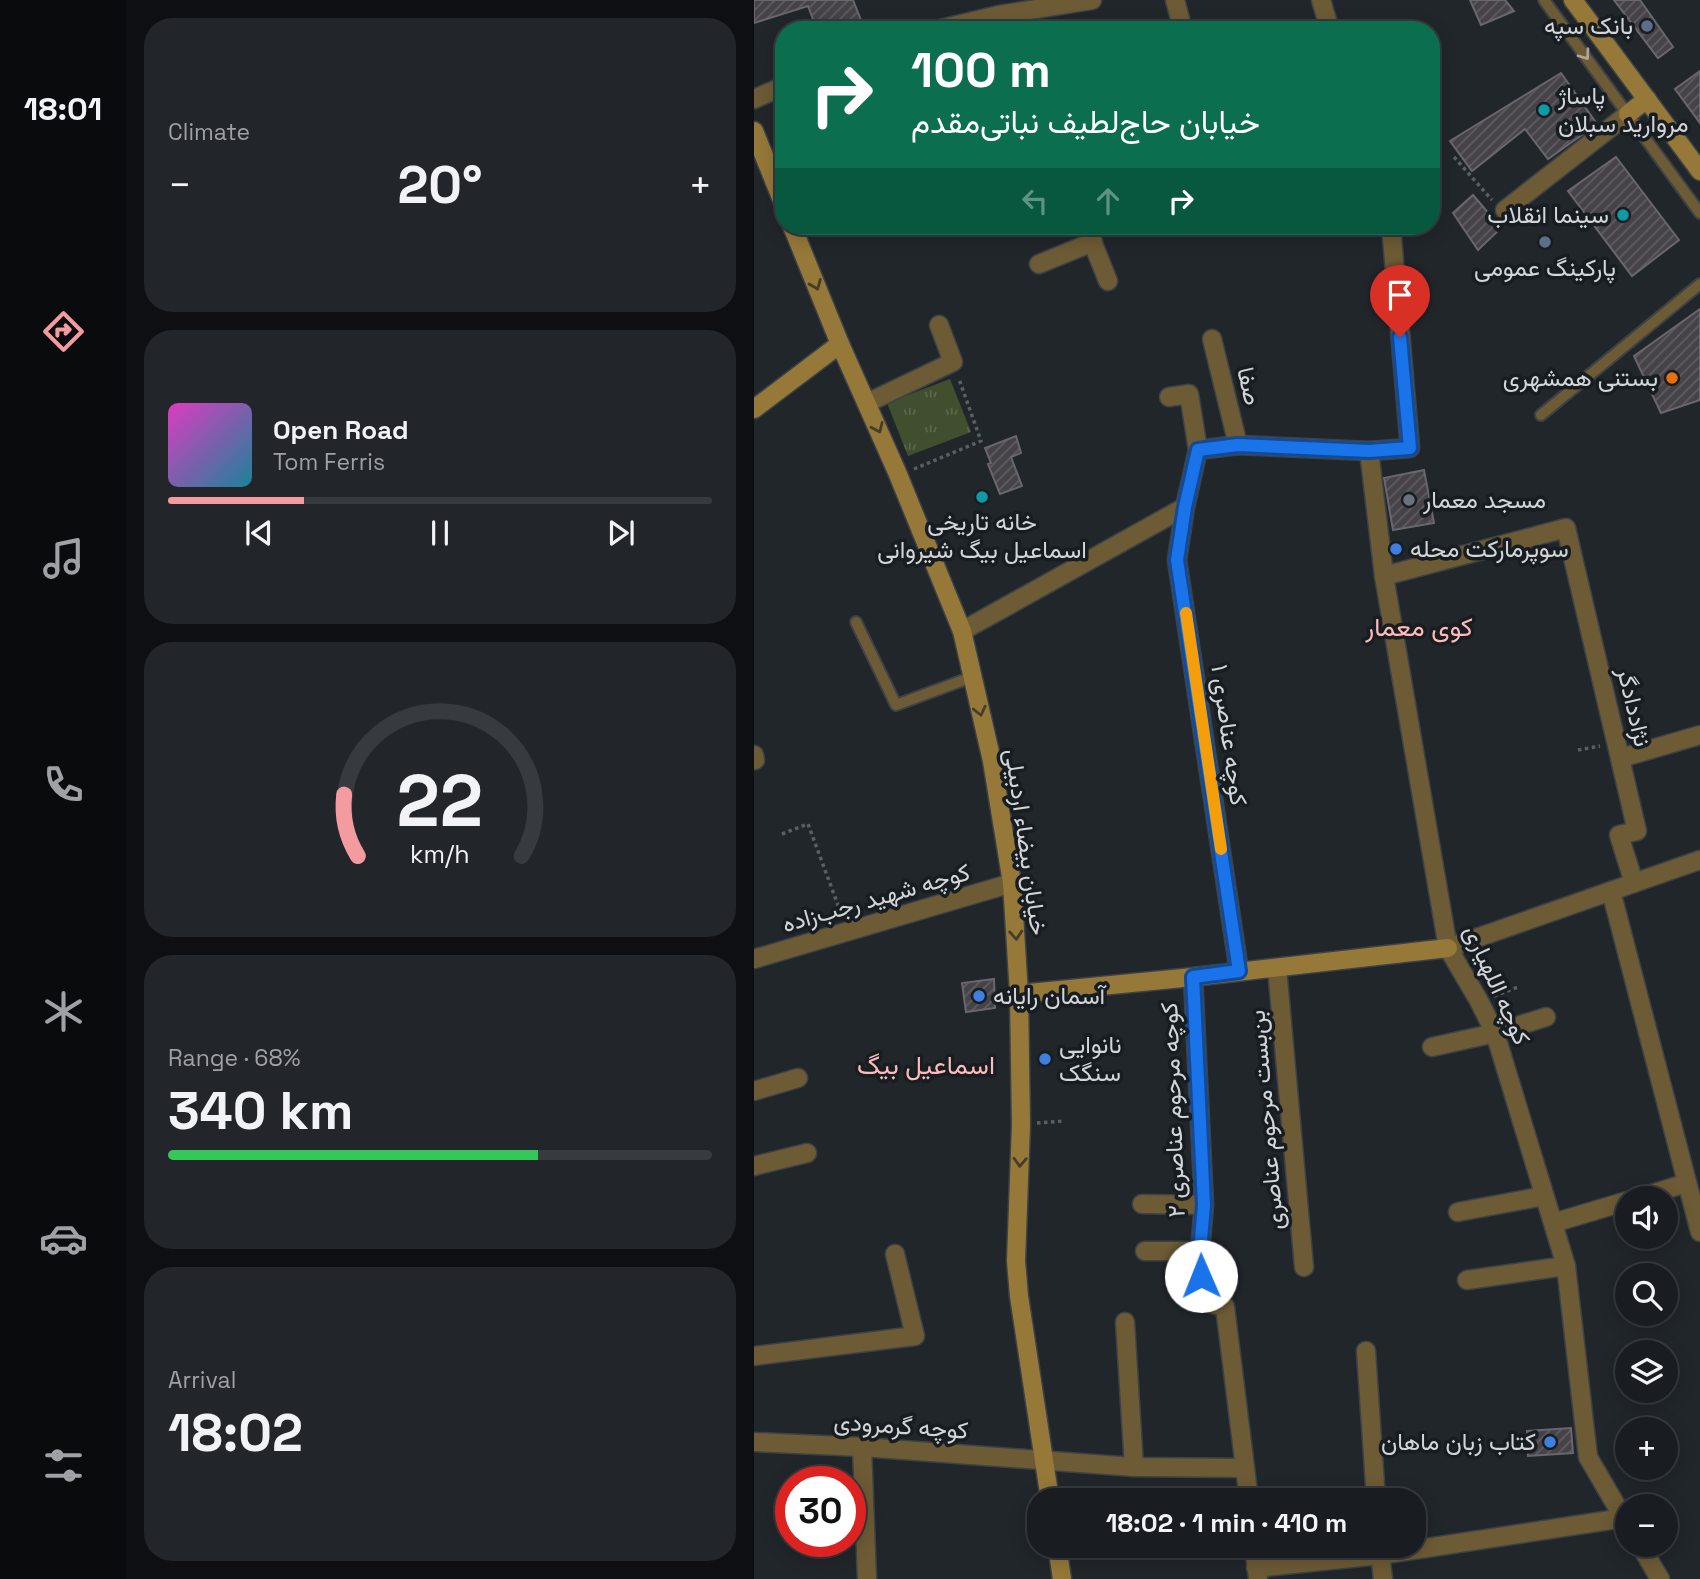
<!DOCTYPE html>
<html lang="en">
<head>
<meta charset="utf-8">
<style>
	body { margin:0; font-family:"Space Grotesk",Vazirmatn,sans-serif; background:#222529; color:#f1f3f6; height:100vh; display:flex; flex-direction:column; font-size:26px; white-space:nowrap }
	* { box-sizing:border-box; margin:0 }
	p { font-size:23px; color:#9fa1a5 }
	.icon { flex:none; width:38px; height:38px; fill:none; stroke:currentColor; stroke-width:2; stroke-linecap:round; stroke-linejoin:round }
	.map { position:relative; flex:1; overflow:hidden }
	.sheet { display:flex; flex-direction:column; gap:18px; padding:18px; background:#0e0f12; width:628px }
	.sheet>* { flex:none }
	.guide { position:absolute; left:21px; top:21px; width:665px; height:214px; border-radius:28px; box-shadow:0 4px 18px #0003,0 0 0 2px #373a3e; background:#0b6e4f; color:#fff; overflow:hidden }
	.tools { position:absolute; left:861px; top:1186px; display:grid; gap:14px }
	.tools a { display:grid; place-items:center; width:63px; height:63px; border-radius:50%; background:#191c20; box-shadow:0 4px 18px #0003,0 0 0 2px #373a3e; font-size:35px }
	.speed { position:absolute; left:21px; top:1466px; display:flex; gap:14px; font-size:35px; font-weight:700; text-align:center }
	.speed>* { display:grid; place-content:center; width:91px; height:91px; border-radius:50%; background:#191c20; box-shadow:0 4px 18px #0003,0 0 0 2px #373a3e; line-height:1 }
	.speed .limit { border:10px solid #d22; background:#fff; color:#111 }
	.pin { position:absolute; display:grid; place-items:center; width:60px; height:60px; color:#fff; margin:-72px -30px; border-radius:50% 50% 50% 0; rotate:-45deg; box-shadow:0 0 7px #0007 }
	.pin .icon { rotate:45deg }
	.me { position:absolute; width:77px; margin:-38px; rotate:359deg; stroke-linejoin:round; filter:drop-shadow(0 0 5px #0008) }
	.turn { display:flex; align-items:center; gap:24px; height:147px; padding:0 21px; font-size:32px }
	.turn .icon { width:91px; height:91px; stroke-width:2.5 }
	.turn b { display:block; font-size:49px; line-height:60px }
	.lanes { display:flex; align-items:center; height:66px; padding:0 21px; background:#0003; justify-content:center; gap:35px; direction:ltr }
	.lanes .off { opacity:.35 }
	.big { font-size:52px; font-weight:800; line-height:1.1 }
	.sheet .tile { flex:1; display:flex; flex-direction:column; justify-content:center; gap:10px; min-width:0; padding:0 24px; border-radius:28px; background:#222529 }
	.sheet .dial { align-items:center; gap:0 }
	.dial svg { height:182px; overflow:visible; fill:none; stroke:#373a3e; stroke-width:7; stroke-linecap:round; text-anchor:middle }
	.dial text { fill:#f1f3f6; stroke:none }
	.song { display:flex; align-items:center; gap:21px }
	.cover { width:84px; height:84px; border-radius:10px; background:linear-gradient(135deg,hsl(310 70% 55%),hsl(190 70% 35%)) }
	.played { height:7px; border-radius:4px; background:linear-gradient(90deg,#f49b9f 25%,#373a3e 25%) }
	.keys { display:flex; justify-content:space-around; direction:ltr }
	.heat { display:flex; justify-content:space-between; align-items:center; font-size:38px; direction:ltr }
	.charge { height:10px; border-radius:5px; background:linear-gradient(90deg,#34c759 68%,#373a3e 0) }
	.trip { position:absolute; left:273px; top:1488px; width:399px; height:70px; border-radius:28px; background:#191c20; box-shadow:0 4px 18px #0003,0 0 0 2px #373a3e; font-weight:800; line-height:70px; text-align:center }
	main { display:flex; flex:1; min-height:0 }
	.tabs { display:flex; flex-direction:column; width:126px; justify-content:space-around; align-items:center; background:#0a0b0d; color:#9fa1a5 }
	.tabs .icon { width:49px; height:49px }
	.tabs .current { color:#f49b9f }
	.tabs b { font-size:32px; color:#f1f3f6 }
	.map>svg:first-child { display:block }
	.park { fill:url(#park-tufts) }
	.building { fill:url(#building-hatch); stroke:#69666d; stroke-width:2 }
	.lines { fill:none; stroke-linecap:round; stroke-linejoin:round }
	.lane-casing { stroke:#3d4247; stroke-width:14 }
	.street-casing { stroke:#3d4247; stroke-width:21 }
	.secondary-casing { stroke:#3d4247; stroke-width:21 }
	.path { stroke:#5a5f63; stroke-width:3.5; stroke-dasharray:3.5 3.5; stroke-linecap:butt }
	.lane { stroke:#6d5b35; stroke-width:10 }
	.street { stroke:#6d5b35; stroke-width:18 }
	.secondary { stroke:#967939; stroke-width:18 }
	.oneway { stroke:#aaa597 }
	.oneway2 { stroke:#443d2a }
	.route-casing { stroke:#114b97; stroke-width:18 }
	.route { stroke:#1a73e8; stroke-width:12 }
	.slow { stroke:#f59e0b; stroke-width:12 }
	.service-dot { fill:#5c6f8a; stroke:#181d22; stroke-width:2.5 }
	.culture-dot { fill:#0f9aa8; stroke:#181d22; stroke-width:2.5 }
	.food-dot { fill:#e8710a; stroke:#181d22; stroke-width:2.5 }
	.worship-dot { fill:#6b7280; stroke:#181d22; stroke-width:2.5 }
	.shop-dot { fill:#3f7fe0; stroke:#181d22; stroke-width:2.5 }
	.labels { text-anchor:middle; stroke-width:7; stroke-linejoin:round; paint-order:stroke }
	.poi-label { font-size:24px; fill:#d3d6d9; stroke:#181d22; text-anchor:start }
	.street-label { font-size:24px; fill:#d3d6d9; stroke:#181d22 }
	.neighbourhood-label { font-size:26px; fill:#ffbabc; stroke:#181d22 }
</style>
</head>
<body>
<main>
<nav class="tabs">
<b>18:01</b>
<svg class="icon current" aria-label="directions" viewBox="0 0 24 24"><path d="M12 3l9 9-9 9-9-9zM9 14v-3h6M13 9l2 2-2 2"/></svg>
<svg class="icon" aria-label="music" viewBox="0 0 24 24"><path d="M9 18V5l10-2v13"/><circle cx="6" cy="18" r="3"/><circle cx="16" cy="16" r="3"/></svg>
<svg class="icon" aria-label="phone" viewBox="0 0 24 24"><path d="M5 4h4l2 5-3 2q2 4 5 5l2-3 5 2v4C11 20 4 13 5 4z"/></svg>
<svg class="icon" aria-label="climate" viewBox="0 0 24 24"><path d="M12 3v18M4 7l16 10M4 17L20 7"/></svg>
<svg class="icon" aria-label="car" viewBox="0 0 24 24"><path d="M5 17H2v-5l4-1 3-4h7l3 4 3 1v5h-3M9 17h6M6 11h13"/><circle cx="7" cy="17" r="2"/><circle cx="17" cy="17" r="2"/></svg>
<svg class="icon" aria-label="filters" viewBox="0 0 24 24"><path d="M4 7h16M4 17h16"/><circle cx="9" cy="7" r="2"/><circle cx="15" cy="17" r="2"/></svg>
</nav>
<section class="sheet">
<div class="tile"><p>Climate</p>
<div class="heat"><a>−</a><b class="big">20°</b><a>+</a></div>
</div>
<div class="tile">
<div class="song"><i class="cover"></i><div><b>Open Road</b><p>Tom Ferris</p></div></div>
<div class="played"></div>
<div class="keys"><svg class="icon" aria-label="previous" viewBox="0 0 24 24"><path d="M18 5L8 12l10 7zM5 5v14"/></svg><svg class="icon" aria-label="pause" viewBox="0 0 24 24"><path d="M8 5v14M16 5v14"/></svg><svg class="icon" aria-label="next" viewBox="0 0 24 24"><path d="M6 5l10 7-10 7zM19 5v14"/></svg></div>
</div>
<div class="tile dial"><svg viewBox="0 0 100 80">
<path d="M14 69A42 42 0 1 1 86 69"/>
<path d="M14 69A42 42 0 0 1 8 42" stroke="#f49b9f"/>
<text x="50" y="56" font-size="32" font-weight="700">22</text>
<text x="50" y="72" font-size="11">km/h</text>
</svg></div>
<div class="tile"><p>Range · 68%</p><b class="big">340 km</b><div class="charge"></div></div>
<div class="tile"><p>Arrival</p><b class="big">18:02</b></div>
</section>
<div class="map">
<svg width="946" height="1579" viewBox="0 0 946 1579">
	<defs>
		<pattern id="park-tufts" width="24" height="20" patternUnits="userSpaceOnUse" patternTransform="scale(1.75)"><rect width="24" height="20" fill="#404f2d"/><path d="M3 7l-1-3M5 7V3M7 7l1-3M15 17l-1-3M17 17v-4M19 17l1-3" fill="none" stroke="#5b684b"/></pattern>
		<pattern id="building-hatch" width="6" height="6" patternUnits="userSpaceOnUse" patternTransform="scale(1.75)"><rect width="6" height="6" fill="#454248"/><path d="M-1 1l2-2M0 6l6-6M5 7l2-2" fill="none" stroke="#5f5d62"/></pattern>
	</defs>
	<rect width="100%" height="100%" fill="#21262b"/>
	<path class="park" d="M196 379 217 432 154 456 133 403Z"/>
	<g class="building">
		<path d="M0 0H99L111 30H63L54 6 0 23Z"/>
		<path d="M716 0H751L760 11 727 25Z"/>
		<path d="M860 0H886L919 47 904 58Z"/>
		<path d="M946 71V123L921 89Z"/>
		<path d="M807 73 843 124 794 159 771 129 718 171 696 141Z"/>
		<path d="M862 157 925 240 878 276 814 191Z"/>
		<path d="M719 195 747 228 724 250 699 213Z"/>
		<path d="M946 309V400L907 413 880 356Z"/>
		<path d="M262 436 267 453 257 457 268 486 246 494 234 464 237 463 231 448Z"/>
		<path d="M670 470 680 523 639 530 630 478Z"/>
		<path d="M240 979 241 1008 212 1012 208 983Z"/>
		<path d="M817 1428 819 1453 774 1456 773 1431Z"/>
	</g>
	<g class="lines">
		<g class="lane-casing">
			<g id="lane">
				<path d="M790 0 946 213"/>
				<path d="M787 415 946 284"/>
				<path d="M102 622 142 705 218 677"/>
			</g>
		</g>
		<g class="street-casing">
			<g id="street">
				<path d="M421 0 429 30"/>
				<path d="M567 0 576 30"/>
				<path d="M182 30 245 15 338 0"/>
				<path d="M0 99 30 86"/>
				<path d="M751 210 874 114"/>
				<path d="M332 226 354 281"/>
				<path d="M285 264 339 242"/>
				<path d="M458 339 484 445"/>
				<path d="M415 397 435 394 444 450"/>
				<path d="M113 403 199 362 185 325"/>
				<path d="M615 451 630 576 694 948 725 1001 741 1033 812 1266 834 1457 873 1524"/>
				<path d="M431 507 423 560 485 971"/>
				<path d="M630 576 812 528 883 831 865 835 880 883"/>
				<path d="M208 631 431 507 444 450 484 445 615 451 656 448 637 226"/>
				<path d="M0 755 1 760"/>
				<path d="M867 758 946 735"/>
				<path d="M857 891 946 1232"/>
				<path d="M694 948 946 860"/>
				<path d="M0 959 258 883"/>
				<path d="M523 968 550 1267"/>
				<path d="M439 977 450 1205 446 1251 448 1301 471 1307 495 1500"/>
				<path d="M678 1047 741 1033 792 1017"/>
				<path d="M0 1091 44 1078"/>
				<path d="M0 1166 53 1153"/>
				<path d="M881 1199 933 1183"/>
				<path d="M388 1204 450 1205"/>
				<path d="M704 1212 790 1196"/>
				<path d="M799 1223 873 1201"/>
				<path d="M391 1251H446"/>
				<path d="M713 1280 812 1266"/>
				<path d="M371 1322 380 1467"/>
				<path d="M612 1351 622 1500"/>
				<path d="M0 1356 161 1336 141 1254"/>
				<path d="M0 1442 108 1447 380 1467 491 1468"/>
				<path d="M108 1447 113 1579"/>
				<path d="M500 1545 504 1579"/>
				<path d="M625 1545 629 1579"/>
				<path d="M886 1545 906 1579"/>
				<path d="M502 1568 626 1555 870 1518"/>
			</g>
		</g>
		<g class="secondary-casing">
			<g id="secondary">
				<path d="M819 0 946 171"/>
				<path d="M874 114 893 99"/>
				<path d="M0 131 30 205"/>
				<path d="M38 226 86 344 143 472 208 631 238 761 258 883 265 994 267 1125 262 1261 265 1296 296 1500"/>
				<path d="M0 409 86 344"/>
				<path d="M265 994 439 977 694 948"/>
				<path d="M303 1545 308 1579"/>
			</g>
		</g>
		<g class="path">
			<path d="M700 157 738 200"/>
			<path d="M160 469 227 441 205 379"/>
			<path d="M824 750 846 746"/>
			<path d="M28 834 54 824 88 916"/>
			<path d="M740 996 764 987"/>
			<path d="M283 1123 309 1121"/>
		</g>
		<use href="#lane" class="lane"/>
		<use href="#street" class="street"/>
		<use href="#secondary" class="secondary"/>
	</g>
	<defs><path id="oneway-chevron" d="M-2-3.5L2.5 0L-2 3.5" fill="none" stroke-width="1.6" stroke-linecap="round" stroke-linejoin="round" transform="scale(1.75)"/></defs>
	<use class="oneway" href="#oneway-chevron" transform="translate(831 55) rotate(54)"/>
	<g class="oneway2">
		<use href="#oneway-chevron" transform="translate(62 285) rotate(68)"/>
		<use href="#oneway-chevron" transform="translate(124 428) rotate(66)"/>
		<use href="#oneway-chevron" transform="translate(226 711) rotate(77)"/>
		<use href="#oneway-chevron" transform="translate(262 935) rotate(86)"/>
		<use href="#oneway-chevron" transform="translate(266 1162) rotate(92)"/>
	</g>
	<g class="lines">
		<g class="route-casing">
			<path id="route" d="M447 1276 446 1251 450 1205 439 977 485 971 423 560 431 507 444 450 484 445 615 451 656 448 646 337"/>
		</g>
		<use href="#route" class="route"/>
		<path class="slow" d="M432 613 467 849"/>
	</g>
	<g class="service-dot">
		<circle cx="893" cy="26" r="7"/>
		<circle cx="791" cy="242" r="7"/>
	</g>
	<g class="culture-dot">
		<circle cx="790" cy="110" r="7"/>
		<circle cx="869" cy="215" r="7"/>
		<circle cx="228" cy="497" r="7"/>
	</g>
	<circle class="food-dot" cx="918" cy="378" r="7"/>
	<circle class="worship-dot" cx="655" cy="500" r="7"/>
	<g class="shop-dot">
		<circle cx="642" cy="549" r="7"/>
		<circle cx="225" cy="996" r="7"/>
		<circle cx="291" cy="1059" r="7"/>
		<circle cx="796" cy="1442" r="7"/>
	</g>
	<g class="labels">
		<g class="poi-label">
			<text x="879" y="34" text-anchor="end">بانک سپه</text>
			<text x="804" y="104">پاساژ<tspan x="804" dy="28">مروارید سبلان</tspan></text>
			<text x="855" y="223" text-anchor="end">سینما انقلاب</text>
			<text x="791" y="276" text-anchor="middle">پارکینگ عمومی</text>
			<text x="904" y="386" text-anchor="end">بستنی همشهری</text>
			<text x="669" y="508">مسجد معمار</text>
			<text x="228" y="530" text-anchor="middle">خانه تاریخی<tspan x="228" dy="28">اسماعیل بیگ شیروانی</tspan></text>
			<text x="656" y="557">سوپرمارکت محله</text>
			<text x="239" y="1004">آسمان رایانه</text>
			<text x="305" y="1053">نانوایی<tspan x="305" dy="28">سنگک</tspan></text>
			<text x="782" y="1450" text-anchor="end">کتاب زبان ماهان</text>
		</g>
		<g class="street-label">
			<text transform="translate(495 386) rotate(77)" y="8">صفا</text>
			<text transform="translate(880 707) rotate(77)" y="8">نژاددادگر</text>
			<text transform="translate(475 735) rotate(82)" y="8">کوچه عناصری ۱</text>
			<text transform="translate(272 842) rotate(82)" y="8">خیابان بیضاء اردبیلی</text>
			<text transform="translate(122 898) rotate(-16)" y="8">کوچه شهید رجب‌زاده</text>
			<text transform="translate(743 985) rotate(66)" y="8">کوچه اللهیاری</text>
			<text transform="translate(419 1110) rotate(-92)" y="8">کوچه مرحوم عناصری ۲</text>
			<text transform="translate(512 1120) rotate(-95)" y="8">بن‌بست مرحوم عناصری</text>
			<text transform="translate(147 1426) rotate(4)" y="8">کوچه گرمرودی</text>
		</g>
		<g class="neighbourhood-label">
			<text x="665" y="636">کوی معمار</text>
			<text x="172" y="1074">اسماعیل بیگ</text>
		</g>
	</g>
</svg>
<div class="tools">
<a><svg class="icon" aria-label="sound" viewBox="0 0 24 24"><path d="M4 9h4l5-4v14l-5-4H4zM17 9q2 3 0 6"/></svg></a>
<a><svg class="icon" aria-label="search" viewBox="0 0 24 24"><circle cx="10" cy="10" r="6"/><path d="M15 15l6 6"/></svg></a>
<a><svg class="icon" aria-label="layers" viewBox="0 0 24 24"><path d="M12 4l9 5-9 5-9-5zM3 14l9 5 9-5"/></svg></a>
<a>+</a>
<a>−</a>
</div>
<div class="speed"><div class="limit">30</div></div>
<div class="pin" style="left:646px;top:337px;background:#d93025"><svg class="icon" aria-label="arrive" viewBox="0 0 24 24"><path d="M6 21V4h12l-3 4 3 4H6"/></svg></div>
<svg class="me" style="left:447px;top:1276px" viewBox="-20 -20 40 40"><circle r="19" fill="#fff"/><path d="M0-13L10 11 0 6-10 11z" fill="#1a73e8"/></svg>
<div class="trip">18:02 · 1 min · 410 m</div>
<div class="guide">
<div class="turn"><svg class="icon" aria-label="right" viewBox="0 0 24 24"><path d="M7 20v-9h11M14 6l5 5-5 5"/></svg><div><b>100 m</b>خیابان حاج‌لطیف نباتی‌مقدم</div></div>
<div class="lanes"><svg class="icon off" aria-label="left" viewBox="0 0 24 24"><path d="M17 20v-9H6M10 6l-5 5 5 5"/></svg><svg class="icon off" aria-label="ahead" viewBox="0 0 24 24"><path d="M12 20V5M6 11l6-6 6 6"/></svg><svg class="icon" aria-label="right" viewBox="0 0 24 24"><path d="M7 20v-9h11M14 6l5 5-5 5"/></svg></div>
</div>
</div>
</main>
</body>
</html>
